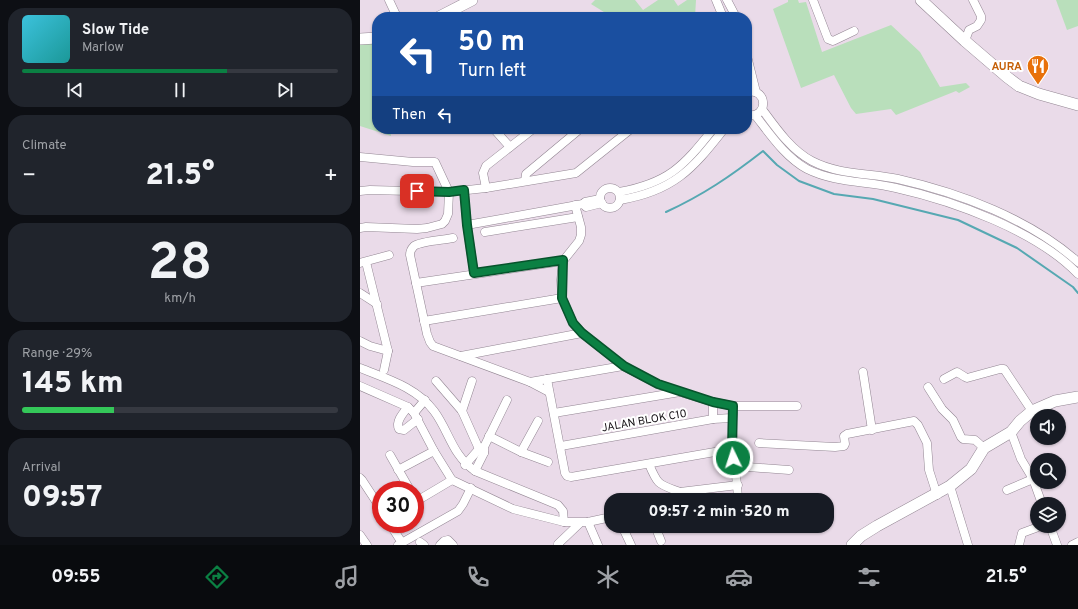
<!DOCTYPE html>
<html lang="en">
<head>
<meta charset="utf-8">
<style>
	body { margin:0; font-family:Overpass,sans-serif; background:#20242c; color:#f1f3f6; height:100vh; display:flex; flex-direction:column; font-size:15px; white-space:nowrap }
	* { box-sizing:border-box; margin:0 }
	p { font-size:13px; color:#9ea1a6 }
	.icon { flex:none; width:22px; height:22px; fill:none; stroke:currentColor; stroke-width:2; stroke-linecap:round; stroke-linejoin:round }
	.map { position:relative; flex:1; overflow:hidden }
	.side { display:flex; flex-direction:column; gap:8px; padding:8px; background:#0d0f14; width:360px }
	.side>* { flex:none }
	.top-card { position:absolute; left:12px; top:12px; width:380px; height:122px; border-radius:16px; box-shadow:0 1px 3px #0004; background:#1a4fa0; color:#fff; overflow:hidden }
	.fabs { position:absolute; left:670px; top:409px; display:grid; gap:8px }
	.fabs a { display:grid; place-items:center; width:36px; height:36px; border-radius:50%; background:#171b24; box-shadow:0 1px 3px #0004; font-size:20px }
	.speed { position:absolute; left:12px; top:481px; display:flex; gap:8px; font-size:20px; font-weight:700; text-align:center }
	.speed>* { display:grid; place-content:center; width:52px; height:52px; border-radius:50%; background:#171b24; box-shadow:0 1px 3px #0004; line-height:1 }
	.speed .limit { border:6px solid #d22; background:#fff; color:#111 }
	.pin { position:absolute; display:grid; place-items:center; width:34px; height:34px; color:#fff; margin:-17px; border-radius:8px; box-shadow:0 2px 6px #0006 }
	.me { position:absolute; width:44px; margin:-22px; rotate:356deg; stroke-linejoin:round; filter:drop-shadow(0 0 3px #0008) }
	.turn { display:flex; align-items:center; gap:14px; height:84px; padding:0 20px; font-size:18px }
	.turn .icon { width:52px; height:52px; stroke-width:2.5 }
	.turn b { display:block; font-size:28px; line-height:34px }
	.then { display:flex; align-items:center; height:38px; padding:0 20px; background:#0003; gap:8px; font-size:15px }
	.big { font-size:30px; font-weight:800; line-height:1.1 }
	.side .widget { flex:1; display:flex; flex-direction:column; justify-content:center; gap:6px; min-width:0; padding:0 14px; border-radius:16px; background:#20242c }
	.side .dial { align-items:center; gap:0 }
	.dial b { font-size:52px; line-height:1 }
	.song { display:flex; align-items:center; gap:12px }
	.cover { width:48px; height:48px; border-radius:6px; background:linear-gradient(135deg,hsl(190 70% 55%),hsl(180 70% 35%)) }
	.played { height:4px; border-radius:2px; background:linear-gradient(90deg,#0b8043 65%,#363941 65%) }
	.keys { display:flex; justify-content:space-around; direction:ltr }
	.heat { display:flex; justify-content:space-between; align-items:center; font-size:22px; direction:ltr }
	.charge { height:6px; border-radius:3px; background:linear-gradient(90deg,#34c759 29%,#363941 0) }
	.trip { position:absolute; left:244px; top:493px; width:230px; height:40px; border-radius:16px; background:#171b24; box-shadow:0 1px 3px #0004; font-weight:800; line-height:40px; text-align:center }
	.tabs { display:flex; height:64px; justify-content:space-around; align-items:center; background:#090b0e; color:#9ea1a6 }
	.tabs .icon { width:28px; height:28px }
	.tabs .selected { color:#0b8043 }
	.tabs b { font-size:18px; color:#f1f3f6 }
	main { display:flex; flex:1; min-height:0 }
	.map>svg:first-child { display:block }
	.green { fill:#b9dfbb }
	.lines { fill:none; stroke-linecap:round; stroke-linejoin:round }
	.stream { stroke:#56a8b2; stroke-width:2 }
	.street-casing { stroke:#938693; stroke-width:9 }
	.secondary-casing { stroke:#938693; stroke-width:12 }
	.street { stroke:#fff; stroke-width:8 }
	.secondary { stroke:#fff; stroke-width:11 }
	.route-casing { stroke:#07532c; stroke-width:10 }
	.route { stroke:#0b8043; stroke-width:7 }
	.labels { text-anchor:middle; stroke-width:4; stroke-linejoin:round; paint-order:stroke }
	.food-label { font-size:11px; font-weight:bold; fill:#c56008; stroke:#fff; text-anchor:end }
	.street-label { font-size:11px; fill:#130e13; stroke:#fff }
</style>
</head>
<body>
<main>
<section class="side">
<div class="widget">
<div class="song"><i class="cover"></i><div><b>Slow Tide</b><p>Marlow</p></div></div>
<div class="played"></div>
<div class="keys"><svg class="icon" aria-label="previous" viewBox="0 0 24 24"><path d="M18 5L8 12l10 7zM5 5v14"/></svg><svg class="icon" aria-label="pause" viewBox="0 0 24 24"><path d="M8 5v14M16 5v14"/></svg><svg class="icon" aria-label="next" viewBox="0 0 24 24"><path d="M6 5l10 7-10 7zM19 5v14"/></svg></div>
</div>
<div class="widget"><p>Climate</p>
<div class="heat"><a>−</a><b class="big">21.5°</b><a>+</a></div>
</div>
<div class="widget dial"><b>28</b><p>km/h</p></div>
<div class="widget"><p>Range · 29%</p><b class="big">145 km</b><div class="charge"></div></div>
<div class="widget"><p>Arrival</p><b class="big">09:57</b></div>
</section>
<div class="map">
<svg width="718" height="545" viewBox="0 0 718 545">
	<rect width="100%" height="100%" fill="#eadbe9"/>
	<g class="green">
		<path d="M235 0H275L283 10 298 0H314L318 6 327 0H336L335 17H252L231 4Z"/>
		<path d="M428 0H438L439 3 446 2 462 52 531 25 560 52 580 87 606 83 610 87 599 93 596 91 536 115 531 109 496 114 491 108 474 75 441 88 413 9 428 2Z"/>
		<path d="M696 0H718V26L707 30Z"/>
		<path d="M0 40H17V129H30L31 136 0 126Z"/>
	</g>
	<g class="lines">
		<path class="stream" d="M306 212C343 195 371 176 403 151L417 165 439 181 474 194 513 199 598 220 657 248 713 287 718 293"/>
		<g class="street-casing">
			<g id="street">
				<path d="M29 0 37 17"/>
				<path d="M356 0 363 17"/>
				<path d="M367 0 376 17"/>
				<path d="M453 0 468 39 473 41 494 31"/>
				<path d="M605 41 609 30 617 26 621 20V16L613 0"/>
				<path d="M387 56 396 92"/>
				<path d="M387 92C408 87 409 119 387 115"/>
				<path d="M402 109C416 128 431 150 452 161 479 175 509 173 538 179 600 193 670 219 718 262"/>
				<path d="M395 115C410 134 425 157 447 169 475 183 506 181 536 188 594 201 677 231 718 274"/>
				<path d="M134 129 150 147"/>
				<path d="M0 157 53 162H75L89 192 88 214 85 221 82 224 67 228 57 229 6 227 0 228"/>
				<path d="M165 181 166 174 220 129"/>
				<circle cx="250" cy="198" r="10"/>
				<path d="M126 188 123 173 126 166 173 129"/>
				<path d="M104 190 107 225 114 273"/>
				<path d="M0 191 10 190 89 192 126 188 216 173 271 129"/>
				<path d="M259 192C308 183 323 167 353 129"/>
				<path d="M240 199 225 202 223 204 226 207 242 203"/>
				<path d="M260 200C313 191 332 170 364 129"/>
				<path d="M215 205 221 227V235L219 241 203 261 201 280 202 298 213 323 222 333 263 366 298 384 320 392 353 402 373 406H437"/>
				<path d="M107 225 223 204"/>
				<path d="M125 232 218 217"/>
				<path d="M93 238C84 240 61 241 54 246 51 249 50 252 50 255L67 334 70 342 73 346 170 382 263 366"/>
				<path d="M6 262 28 351 24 370"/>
				<path d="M0 263 29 255"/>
				<path d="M56 283 203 261"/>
				<path d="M0 293 17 304"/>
				<path d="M64 321 202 298"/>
				<path d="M0 341 10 346 28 351"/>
				<path d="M101 356 222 333"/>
				<path d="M0 368C27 379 56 387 74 411 89 431 92 455 115 471L198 505 203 511 204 522"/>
				<path d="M503 372 512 430"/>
				<path d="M187 379 205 473 207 476 211 477 372 449"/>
				<path d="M584 379 597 372 605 377 607 378 640 369H644L672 411"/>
				<path d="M76 381 102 411 119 449 124 453"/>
				<path d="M170 382 189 392"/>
				<path d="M0 386 48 407 54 413 74 451 92 480 153 509 204 522H228L251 517"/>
				<path d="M568 387 582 409 593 420 601 437 603 439 615 440 624 448"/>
				<path d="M353 402V419"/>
				<path d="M48 407C43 413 35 422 39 429L44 430 58 419"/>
				<path d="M102 411 112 381"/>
				<path d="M54 413 65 400"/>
				<path d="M194 413 320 392"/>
				<path d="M373 413C370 443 377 471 378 500"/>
				<path d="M651 432 661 459 673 479 682 504"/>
				<path d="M129 436 161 452 188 462"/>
				<path d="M399 443 475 447 484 446 485 444 484 436 487 434 554 421 558 425 567 443 569 470 577 495"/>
				<path d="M201 446 353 419 372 418"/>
				<path d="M161 452 178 421"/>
				<path d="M30 455 50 490"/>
				<path d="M289 464C298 486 299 484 320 492L325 500"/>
				<path d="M105 465 119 449 123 447"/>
				<path d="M375 466 429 470"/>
				<path d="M38 470 74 451"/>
				<path d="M115 471 124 453V447L147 400"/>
				<path d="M0 478 2 480 21 509"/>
				<path d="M590 486 608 545"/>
				<path d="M647 490 673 479"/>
				<path d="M320 492 378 485"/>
				<path d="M55 502 92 480"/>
				<path d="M228 522 238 545"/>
				<path d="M30 524 42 543"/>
				<path d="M262 526 271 545"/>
				<path d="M295 526 301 541"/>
				<path d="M690 526 697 545"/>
				<path d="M0 535 7 545"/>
				<path d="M60 542 64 545"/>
				<path d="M198 544 220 523"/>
				<path d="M38 545 98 511 103 504 111 488"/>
				<path d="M80 545 84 541 88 540 93 545"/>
				<path d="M659 545 662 533 681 526"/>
				<path d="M712 545 718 542"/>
			</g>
		</g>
		<g class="secondary-casing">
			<g id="secondary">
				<path d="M561 0 605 41 647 77 659 86 679 94 718 105"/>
				<path d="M79 17 112 0"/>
				<path d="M0 39 17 38"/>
				<path d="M492 545 501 536 517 526 590 486 611 469 624 448 651 432 660 421 672 411 695 401 718 397"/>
			</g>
		</g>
		<use href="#street" class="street"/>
		<use href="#secondary" class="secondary"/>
	</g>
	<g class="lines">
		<g class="route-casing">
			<path id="route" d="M57 191 89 192 104 190 107 225 114 273 203 260 202 298 213 323 222 333 264 366 298 384 353 402 373 406 372 449 373 458"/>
		</g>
		<use href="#route" class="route"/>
	</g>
	<defs>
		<g id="restaurant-pin" transform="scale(1.15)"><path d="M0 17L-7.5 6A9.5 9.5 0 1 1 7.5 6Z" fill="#e8710a" stroke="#fff"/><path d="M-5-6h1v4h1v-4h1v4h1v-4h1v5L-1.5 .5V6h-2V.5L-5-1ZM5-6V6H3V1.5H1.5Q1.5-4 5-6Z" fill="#fff"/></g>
	</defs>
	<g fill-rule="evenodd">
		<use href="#restaurant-pin" x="678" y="66"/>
	</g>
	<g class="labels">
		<g class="food-label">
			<text x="662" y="70">AURA</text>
		</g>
		<g class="street-label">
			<text transform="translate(284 420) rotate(-10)" y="4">JALAN BLOK C10</text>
		</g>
	</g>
</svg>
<div class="fabs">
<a><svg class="icon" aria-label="sound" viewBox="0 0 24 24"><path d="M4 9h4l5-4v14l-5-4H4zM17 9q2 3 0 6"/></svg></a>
<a><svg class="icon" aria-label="search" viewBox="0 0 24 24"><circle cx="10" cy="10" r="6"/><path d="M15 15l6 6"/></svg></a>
<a><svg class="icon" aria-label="layers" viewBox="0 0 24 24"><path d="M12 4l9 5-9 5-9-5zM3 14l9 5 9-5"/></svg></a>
</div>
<div class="speed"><div class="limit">30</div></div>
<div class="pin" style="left:57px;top:191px;background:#d93025"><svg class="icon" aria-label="arrive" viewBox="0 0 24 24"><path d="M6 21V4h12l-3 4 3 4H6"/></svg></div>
<svg class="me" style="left:373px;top:458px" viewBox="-20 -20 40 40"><circle r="17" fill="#0b8043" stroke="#fff" stroke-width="3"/><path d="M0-11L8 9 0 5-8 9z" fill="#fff"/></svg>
<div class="trip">09:57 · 2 min · 520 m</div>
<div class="top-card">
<div class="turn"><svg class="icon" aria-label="left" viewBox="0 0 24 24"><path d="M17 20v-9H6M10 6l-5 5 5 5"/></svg><div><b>50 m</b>Turn left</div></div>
<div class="then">Then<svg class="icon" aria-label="left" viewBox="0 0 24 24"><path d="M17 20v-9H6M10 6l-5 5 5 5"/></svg></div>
</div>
</div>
</main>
<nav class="tabs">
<b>09:55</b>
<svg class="icon selected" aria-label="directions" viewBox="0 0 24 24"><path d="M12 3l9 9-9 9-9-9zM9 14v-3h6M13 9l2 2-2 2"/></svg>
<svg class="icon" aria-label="music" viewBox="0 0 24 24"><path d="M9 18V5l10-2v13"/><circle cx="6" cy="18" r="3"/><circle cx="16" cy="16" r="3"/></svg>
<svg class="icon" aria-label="phone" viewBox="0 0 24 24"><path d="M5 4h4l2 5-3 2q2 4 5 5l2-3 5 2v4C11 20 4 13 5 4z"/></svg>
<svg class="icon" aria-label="climate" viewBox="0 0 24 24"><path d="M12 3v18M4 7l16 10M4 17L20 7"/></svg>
<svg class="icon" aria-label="car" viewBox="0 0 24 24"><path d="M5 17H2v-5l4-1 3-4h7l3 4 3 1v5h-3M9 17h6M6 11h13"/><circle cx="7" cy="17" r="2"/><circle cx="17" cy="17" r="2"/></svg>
<svg class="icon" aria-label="filters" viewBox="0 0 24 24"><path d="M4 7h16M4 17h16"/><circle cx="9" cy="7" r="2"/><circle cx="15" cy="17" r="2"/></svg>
<b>21.5°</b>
</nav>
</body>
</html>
